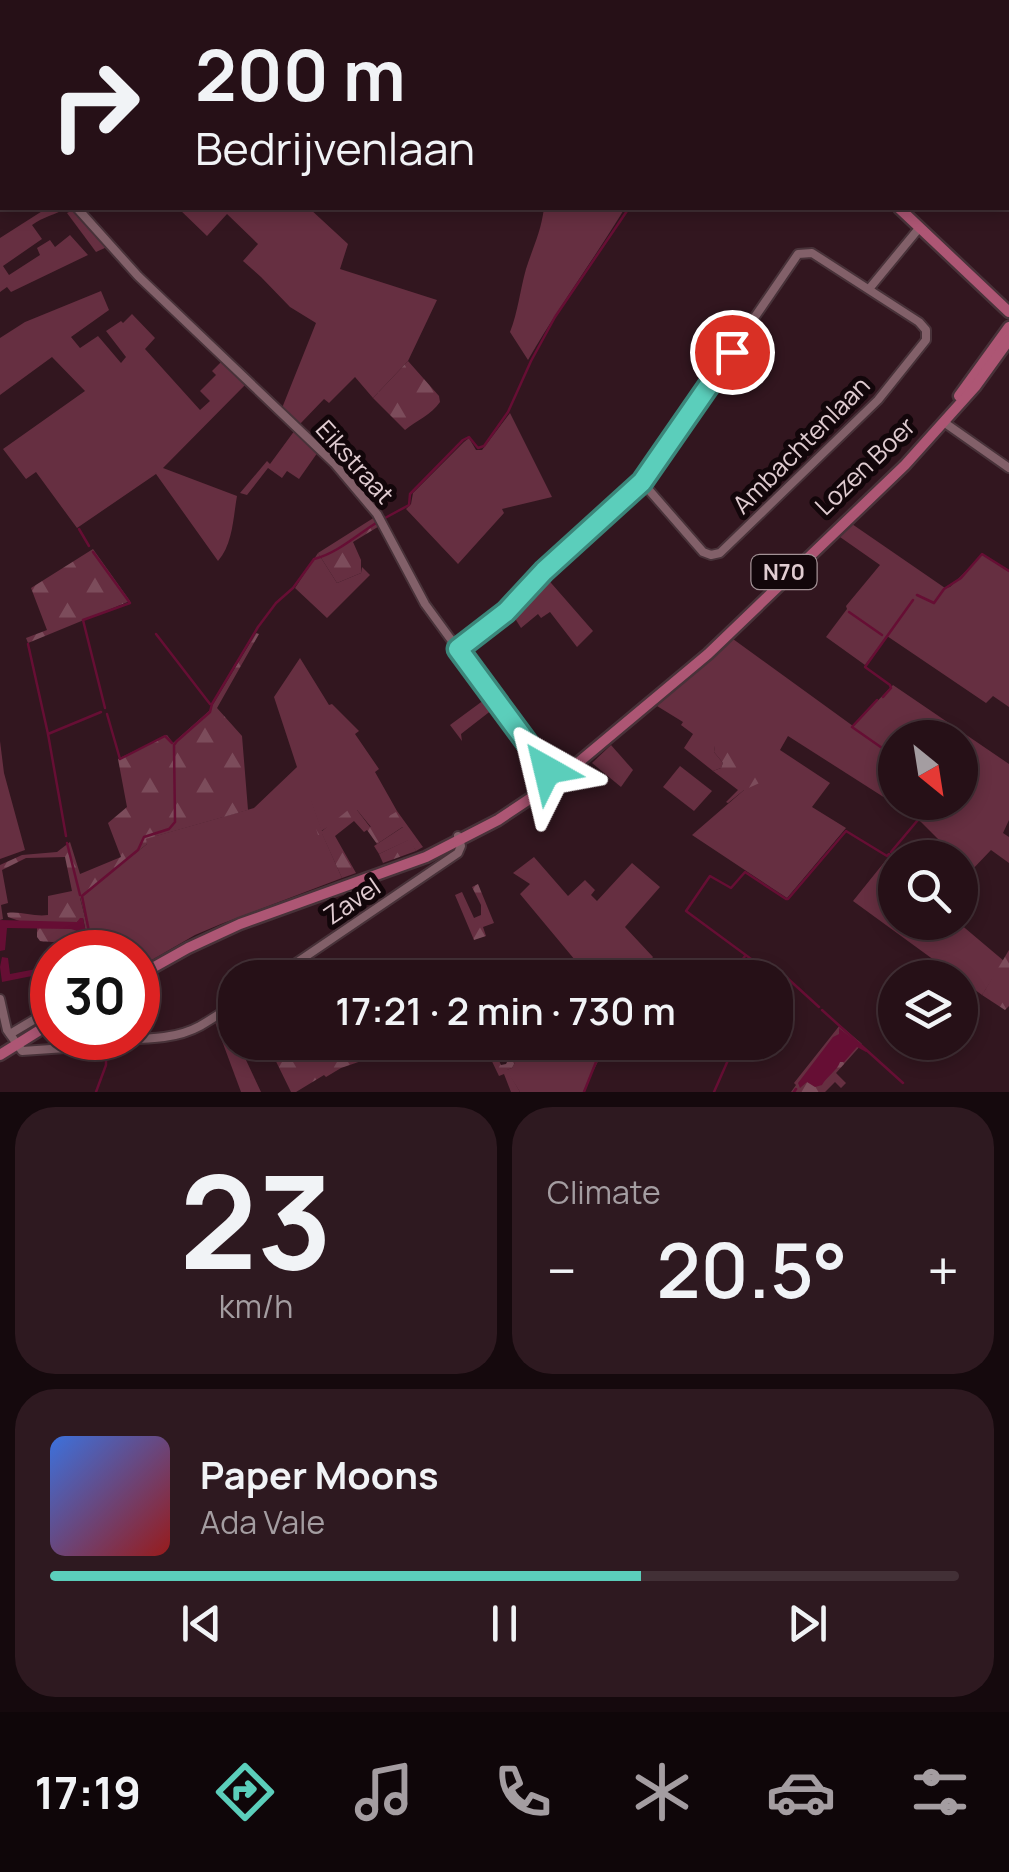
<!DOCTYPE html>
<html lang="en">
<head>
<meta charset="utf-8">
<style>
	body { margin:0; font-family:Manrope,sans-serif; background:#2e1920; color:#f1f3f6; height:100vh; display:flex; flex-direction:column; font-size:38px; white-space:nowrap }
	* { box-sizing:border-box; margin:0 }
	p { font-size:32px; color:#a49da1 }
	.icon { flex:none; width:55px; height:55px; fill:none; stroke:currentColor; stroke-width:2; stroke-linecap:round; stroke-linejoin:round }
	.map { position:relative; height:1092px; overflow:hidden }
	.sheet { display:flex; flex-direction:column; gap:15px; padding:15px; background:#15090d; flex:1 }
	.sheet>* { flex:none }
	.hud { position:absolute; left:0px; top:0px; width:1010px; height:210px; box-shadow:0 5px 15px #0003,0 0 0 2px #423036; background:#261017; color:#f1f3f6; overflow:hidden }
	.needle { width:65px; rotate:150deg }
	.buttons { position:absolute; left:878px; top:720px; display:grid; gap:20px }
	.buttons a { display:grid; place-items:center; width:100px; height:100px; border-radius:50%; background:#261017; box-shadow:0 5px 15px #0003,0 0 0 2px #423036; font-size:50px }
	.speed { position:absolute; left:30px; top:930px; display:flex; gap:20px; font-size:50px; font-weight:700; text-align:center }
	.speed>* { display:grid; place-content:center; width:130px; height:130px; border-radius:50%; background:#261017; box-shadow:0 5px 15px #0003,0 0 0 2px #423036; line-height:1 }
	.speed .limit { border:15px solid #d22; background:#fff; color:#111 }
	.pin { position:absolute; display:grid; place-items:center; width:85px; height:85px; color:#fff; margin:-42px; border:5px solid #fff; border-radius:50%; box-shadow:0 2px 10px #0007 }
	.me { position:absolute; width:110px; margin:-55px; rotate:323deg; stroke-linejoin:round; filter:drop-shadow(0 0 8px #0008) }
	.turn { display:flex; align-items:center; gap:35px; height:210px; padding:0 30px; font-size:45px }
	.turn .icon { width:130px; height:130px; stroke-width:2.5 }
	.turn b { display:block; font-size:70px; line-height:85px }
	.big { font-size:75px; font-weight:600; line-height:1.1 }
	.sheet .card { flex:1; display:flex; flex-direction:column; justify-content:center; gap:15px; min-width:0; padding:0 35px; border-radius:40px; background:#2e1920 }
	.sheet .dial { align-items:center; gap:0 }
	.dial b { font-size:130px; line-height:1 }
	.song { display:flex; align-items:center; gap:30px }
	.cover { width:120px; height:120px; border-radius:15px; background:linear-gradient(135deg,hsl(220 70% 55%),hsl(0 70% 35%)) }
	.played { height:10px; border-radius:5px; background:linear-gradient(90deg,#5bcebb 65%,#423036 65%) }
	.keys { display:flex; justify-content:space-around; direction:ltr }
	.heat { display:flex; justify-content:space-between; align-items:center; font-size:55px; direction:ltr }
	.sheet .tiles { flex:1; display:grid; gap:15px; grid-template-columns:1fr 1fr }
	.card:last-child { grid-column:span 2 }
	.trip { position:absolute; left:218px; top:960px; width:575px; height:100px; border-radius:40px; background:#261017; box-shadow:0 5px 15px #0003,0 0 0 2px #423036; font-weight:600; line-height:100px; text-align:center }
	.tabs { display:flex; height:160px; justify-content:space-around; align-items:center; background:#0f0609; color:#a49da1 }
	.tabs .icon { width:70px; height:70px }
	.tabs .current { color:#5bcebb }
	.tabs b { font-size:45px; color:#f1f3f6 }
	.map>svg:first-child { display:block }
	.green { fill:#662f41; fill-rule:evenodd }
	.forest { fill:url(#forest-firs) }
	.water { fill:#660e34 }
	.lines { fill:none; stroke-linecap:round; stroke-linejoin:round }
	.stream { stroke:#660e34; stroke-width:2.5 }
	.minor-casing { stroke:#483239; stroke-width:12 }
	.major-casing { stroke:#483239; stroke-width:15 }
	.minor { stroke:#826069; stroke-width:8 }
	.major { stroke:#ad5674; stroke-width:10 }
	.route-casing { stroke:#3b867a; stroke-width:25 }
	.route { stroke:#5bcebb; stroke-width:18 }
	.labels { text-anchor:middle; stroke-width:10; stroke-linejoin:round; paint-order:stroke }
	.shield { fill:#12060a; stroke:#a29195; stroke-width:2.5 }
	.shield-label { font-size:22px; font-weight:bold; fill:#e0ccd1 }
	.street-label { font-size:25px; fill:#e0ccd1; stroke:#12060a }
</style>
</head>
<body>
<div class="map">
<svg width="1009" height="1092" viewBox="0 0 1009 1092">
	<defs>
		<pattern id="forest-firs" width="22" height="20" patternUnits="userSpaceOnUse" patternTransform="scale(2.5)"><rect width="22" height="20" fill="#662f41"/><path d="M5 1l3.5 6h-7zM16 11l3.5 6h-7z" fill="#7c4c5b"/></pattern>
	</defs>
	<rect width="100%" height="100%" fill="#32161f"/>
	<g class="green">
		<path d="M47 208H68C56 214 43 217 32 225L42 239 3 266 9 275 40 255 37 248 50 240 55 247 70 235 88 255 11 292 7 287 0 292V238Z"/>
		<path d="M178 208H309L348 244 340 269 437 300 408 361 373 398 355 377 329 403 324 399 300 424 282 408 316 323 290 307 261 277 243 261 258 244 227 214 207 236Z"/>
		<path d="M544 208H625C594 259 558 308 528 360L510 332C518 312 520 290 526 269 533 247 541 232 544 208Z"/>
		<path d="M75 209 107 247 96 252 67 213Z"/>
		<path d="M101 291 109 310 71 337 80 348 98 336 121 363 126 357 106 331 121 321 123 323 132 314 155 338 145 349 200 410 210 401 200 391 216 375 212 371 221 362 245 385 163 468 237 496C233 518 233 544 218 561L156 474 77 528 36 472 26 479 3 449 85 391 52 357 0 395V338L25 322Z"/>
		<path d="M510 413 552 497 502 509 504 513 458 564 406 509 411 504 413 493 464 442 469 438 476 450H482Z"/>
		<path d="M295 430 318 452 299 479 287 471 282 478 268 468 247 495 240 493 267 461 270 464Z"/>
		<path d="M852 524 945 588 950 587 983 554 1009 572V707L993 696 986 703 887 636 865 665 826 637 847 609 846 606 880 565 840 537Z"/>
		<path d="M318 553 337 583 361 573 362 567 370 575 327 618 295 588Z"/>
		<path d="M545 576 593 631 577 647 550 612 541 618 538 614 521 628 511 612Z"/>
		<path d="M733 639 853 726 893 685 1009 764V820L1003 833 1009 837V863L991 850 970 872 960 861V858L956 857 918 819 788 736 780 750 830 783 812 807 846 828 787 898 692 835 744 790 715 746 714 752 723 763 721 768 713 771 684 748 693 734 681 725 683 722 657 706ZM895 738H960V802H895Z"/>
		<path d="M300 658 329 705 332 704 359 731 355 734 379 769 375 772 397 811 423 847 416 851 409 840 379 854 374 846 403 827H371L357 810 321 831 310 798 322 833 342 878 221 924 195 935 138 968V952H94L80 897 83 894 147 844 145 839 254 808 297 767 274 697Z"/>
		<path d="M488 697 497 706 461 734 462 741 450 725Z"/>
		<path d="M0 741 4 773 25 850 0 859Z"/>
		<path d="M611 745 633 770 621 787 592 763Z"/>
		<path d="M680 766 712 791 694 811 663 787Z"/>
		<path d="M534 857 568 896 585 880 595 890 591 895 597 901 632 863 660 887 625 927 653 957 639 977H558L575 960 520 894 530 884 513 873Z"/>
		<path d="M886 860 895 868V922L959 923 1004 961 982 995 853 901Z"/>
		<path d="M226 1016 235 1036V1042L238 1043 261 1092H241L215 1022Z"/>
		<path d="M525 1043H607L583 1092H520L506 1070 512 1068Z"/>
	</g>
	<g class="forest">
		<path d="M408 361 439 396 440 402C431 415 417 420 405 430L373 398Z"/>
		<path d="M375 517 381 525 353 542 361 560V573L337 583 318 553Z"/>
		<path d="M93 549 130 601 28 643 26 638 47 630 31 588Z"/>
		<path d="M256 633 259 634 217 708 242 736 248 810 146 839 147 844 83 894 80 898 94 952H90L83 918 77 922 76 936C63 942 55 943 40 941L37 937V927L8 917 7 913C21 911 34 917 48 915V896L72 891 65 857 26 858 2 870 8 903 1 905 3 919 0 920V865L22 855 57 852 70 842 80 874 121 857 108 823 127 807 118 759 167 735 173 743 209 711Z"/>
		<path d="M715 745H720L763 773 765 777 764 781 744 790 728 803 726 802 738 790 713 771 721 768 723 763 714 752Z"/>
		<path d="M310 797 322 831 357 803 360 807 357 810 370 827 396 812 404 826 377 844 367 830 364 832 354 821 335 836 356 873 342 878 322 834 318 835 307 798Z"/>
		<path d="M410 839 416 851 383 863 379 854Z"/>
		<path d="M478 884 494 923 483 927 486 936 474 940 455 895 462 892 474 918 481 915V905L472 887Z"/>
		<path d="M1009 950V1006L1005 1010 982 995Z"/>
		<path d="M840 1025 862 1044 836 1073 846 1083 841 1088 835 1082 825 1092H791L796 1085 794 1083Z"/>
		<path d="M267 1043H360L364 1052 393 1043H397L399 1048 341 1068 326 1077 324 1075 296 1092H291Z"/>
		<path d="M517 1043H525L512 1068 507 1070 520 1092H511L504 1074 499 1076 488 1053 494 1050 501 1065 506 1064Z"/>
	</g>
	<g class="water">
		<path d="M80 918H83L90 952H85L81 932 71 929 7 928 5 950 0 951V920L77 922Z"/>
		<path d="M2 957 8 958 10 974 52 966V972L2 982 0 967Z"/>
		<path d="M839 1028 868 1051 866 1052 857 1047 844 1062H840C837 1071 827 1076 822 1085L815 1087 807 1082 800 1088 798 1083 833 1037 839 1034Z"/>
	</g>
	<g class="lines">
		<g class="stream">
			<path d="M687 0 689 2"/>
			<path d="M385 518 409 505 410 494 463 440 469 437 478 448 484 446 508 412 531 361 555 317 629 208"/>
			<path d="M79 529 89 546"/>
			<path d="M93 552 130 603 83 620 105 708"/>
			<path d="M917 595 934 603 944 589 961 578 982 554 1009 571"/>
			<path d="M849 612 882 635"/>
			<path d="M156 634 210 704"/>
			<path d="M28 644 48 734"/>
			<path d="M883 697 891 688 890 685 865 667 913 600"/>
			<path d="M877 700 852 727 895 757"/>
			<path d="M107 714 120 759 165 736 172 743"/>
			<path d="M66 836 48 734 101 712"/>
			<path d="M67 843 80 895"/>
			<path d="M891 852 933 802"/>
			<path d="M93 952 82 896 138 850 144 837 169 829 175 822 174 745 177 741 210 712 212 704 258 627 276 603 293 588 314 559C336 554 357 535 376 523"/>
			<path d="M730 978 745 956"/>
			<path d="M819 1007 785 976 781 981 686 911 710 876 731 888 745 872 786 899H788L846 831 887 856 889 854"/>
			<path d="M822 1010 903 1083"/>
			<path d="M96 1092 106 1065V1047"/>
			<path d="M584 1092 604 1042"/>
			<path d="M714 1092 736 1042"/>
			<path d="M794 1092 796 1089"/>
		</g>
		<g class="minor-casing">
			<g id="minor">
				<path d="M0 121 2 124"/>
				<path d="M77 208 138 276 334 463 377 514 425 604 555 782"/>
				<path d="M869 289 920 227"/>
				<path d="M945 423 1009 468"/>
				<path d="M458 649 506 611 544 571 642 482 798 254 812 253 919 322 926 330V340L878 400 720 553 711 555 703 552 642 482"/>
				<path d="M274 978 458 853 461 846 458 836"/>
				<path d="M0 999 7 1030 22 1051 95 1046"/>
				<path d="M10 1034 52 1009"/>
				<path d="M97 1038 103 1040C135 1038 171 1042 200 1026 212 1019 224 1011 235 1004"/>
			</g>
		</g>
		<g class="major-casing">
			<g id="major">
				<path d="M623 0 629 2"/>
				<path d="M899 208 1009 312"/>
				<path d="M959 396 1009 327"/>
				<path d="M138 976 188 948 240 924 426 857 498 820 555 782 708 654 905 465 975 387 1009 340"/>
				<path d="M66 1038 77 1042 88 1038"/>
				<path d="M0 1055 40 1030 52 1027"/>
			</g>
		</g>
		<use href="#minor" class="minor"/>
		<use href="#major" class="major"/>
	</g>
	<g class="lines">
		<g class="route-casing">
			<path id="route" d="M547 770 458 649 506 612 544 571 642 482 732 352"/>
		</g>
		<use href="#route" class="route"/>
	</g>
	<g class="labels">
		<rect class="shield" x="751.5" y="555" width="65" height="34" rx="8"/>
		<g class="shield-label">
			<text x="784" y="580">N70</text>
		</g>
		<g class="street-label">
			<text transform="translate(801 445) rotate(-45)" y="9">Ambachtenlaan</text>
			<text transform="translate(355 462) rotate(48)" y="9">Eikstraat</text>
			<text transform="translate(865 466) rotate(-44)" y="9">Lozen Boer</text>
			<text transform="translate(352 901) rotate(-34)" y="9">Zavel</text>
		</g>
	</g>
</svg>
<div class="buttons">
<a><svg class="needle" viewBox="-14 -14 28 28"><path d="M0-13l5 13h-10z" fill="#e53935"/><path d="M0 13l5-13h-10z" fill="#a49da1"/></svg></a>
<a><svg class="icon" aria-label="search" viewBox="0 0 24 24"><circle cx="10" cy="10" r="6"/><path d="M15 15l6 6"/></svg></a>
<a><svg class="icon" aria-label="layers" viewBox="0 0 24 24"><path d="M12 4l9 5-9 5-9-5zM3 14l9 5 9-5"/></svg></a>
</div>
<div class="speed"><div class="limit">30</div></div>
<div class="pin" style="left:732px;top:352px;background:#d93025"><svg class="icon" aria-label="arrive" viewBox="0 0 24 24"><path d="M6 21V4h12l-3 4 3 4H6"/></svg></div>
<svg class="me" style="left:547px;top:770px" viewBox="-20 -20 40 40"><path d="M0-17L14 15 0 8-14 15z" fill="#5bcebb" stroke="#fff" stroke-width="4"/></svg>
<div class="trip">17:21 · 2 min · 730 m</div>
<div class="hud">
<div class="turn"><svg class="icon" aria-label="right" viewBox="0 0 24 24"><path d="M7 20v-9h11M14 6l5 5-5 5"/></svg><div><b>200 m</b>Bedrijvenlaan</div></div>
</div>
</div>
<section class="sheet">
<div class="tiles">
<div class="card dial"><b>23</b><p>km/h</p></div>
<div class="card"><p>Climate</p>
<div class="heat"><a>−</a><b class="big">20.5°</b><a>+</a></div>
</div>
<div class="card">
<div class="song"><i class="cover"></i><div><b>Paper Moons</b><p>Ada Vale</p></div></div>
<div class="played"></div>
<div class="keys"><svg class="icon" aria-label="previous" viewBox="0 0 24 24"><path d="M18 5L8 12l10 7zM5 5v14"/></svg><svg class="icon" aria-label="pause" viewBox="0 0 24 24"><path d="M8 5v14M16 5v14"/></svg><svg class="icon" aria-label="next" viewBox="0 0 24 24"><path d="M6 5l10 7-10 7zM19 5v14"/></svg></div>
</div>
</div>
</section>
<nav class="tabs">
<b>17:19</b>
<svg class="icon current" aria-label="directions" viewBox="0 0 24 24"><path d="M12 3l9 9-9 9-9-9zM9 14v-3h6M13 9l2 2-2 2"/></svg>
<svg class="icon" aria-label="music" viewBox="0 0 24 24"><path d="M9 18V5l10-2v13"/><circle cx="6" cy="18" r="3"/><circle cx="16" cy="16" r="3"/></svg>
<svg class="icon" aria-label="phone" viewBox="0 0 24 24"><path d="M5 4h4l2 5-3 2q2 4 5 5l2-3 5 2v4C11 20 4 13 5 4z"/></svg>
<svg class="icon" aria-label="climate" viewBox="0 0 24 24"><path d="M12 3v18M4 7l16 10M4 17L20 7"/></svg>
<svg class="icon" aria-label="car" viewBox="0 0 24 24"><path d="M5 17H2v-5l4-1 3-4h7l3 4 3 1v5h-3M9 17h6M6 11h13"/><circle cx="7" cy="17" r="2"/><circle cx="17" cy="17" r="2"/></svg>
<svg class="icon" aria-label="filters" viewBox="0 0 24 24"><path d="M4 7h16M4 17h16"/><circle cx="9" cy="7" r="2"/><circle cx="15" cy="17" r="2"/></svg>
</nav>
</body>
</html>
